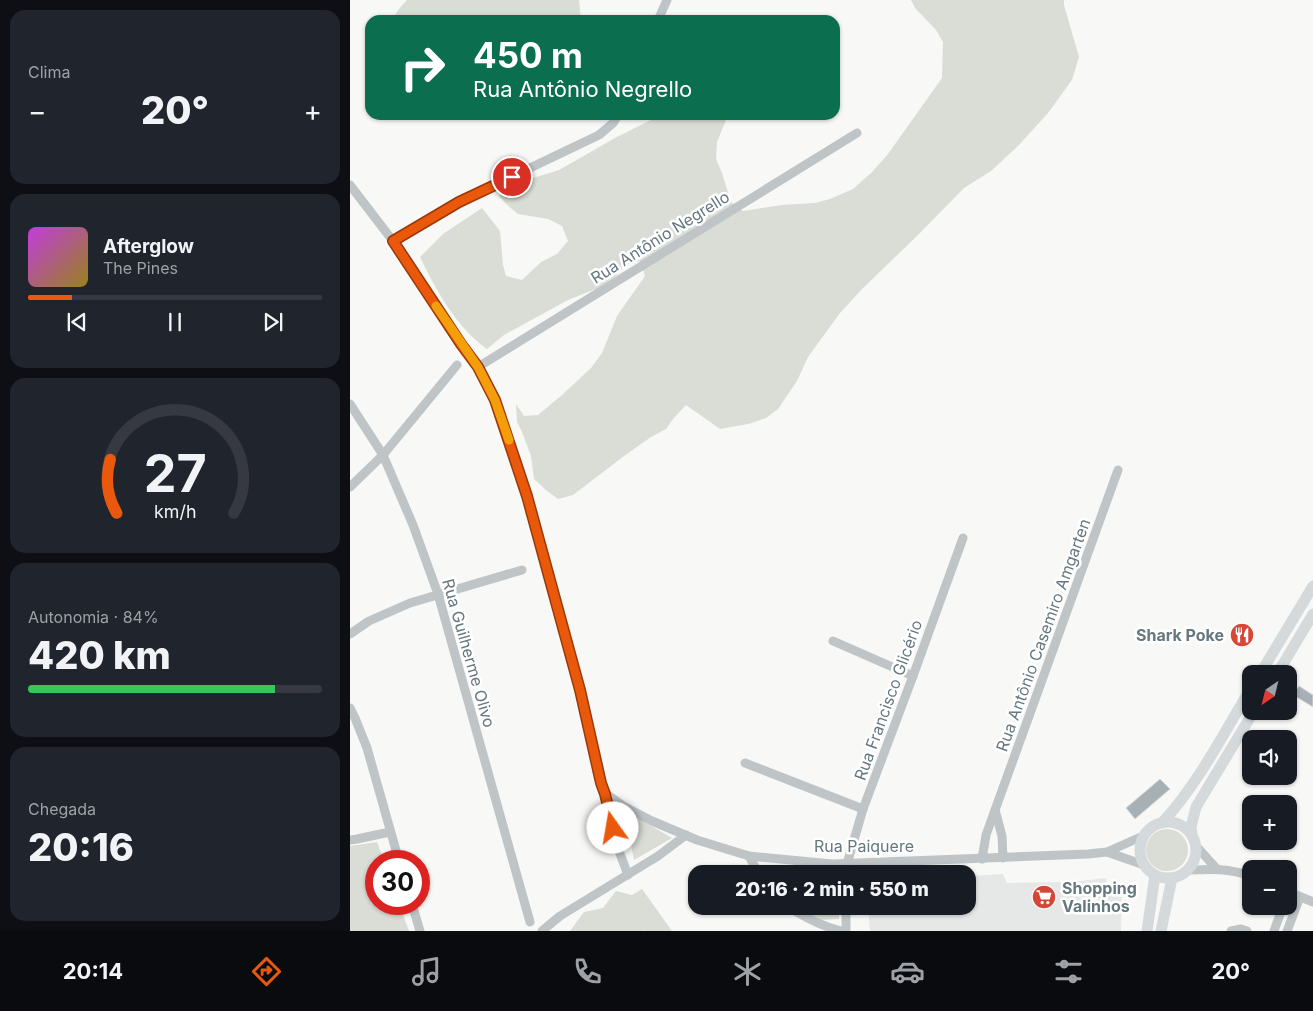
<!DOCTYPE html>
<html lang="pt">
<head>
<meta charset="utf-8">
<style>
	body { margin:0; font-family:Inter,sans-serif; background:#20242c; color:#f1f3f6; height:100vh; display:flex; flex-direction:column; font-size:19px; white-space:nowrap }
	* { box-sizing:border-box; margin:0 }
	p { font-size:16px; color:#9ea1a6 }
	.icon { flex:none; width:28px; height:28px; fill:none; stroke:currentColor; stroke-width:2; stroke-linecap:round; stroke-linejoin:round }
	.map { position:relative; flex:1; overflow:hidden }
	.sheet { display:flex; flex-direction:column; gap:10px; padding:10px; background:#0d0f14; width:350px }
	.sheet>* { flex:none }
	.banner { position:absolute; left:15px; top:15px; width:475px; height:105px; border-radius:15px; box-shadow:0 1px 4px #0004; background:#0b6e4f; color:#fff; overflow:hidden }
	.needle { width:32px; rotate:215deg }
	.controls { position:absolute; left:892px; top:665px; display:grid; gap:10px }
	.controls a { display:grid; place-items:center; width:55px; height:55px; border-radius:10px; background:#171b24; box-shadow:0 1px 4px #0004; font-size:25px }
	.speed { position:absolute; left:15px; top:850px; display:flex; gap:10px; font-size:25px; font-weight:700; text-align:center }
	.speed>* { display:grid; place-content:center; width:65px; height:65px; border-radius:50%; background:#171b24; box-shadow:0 1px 4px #0004; line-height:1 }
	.speed .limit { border:8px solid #d22; background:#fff; color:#111 }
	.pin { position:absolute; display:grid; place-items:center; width:42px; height:42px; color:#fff; margin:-21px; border:2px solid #fff; border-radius:50%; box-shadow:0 1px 5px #0007 }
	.me { position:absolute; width:55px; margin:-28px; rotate:347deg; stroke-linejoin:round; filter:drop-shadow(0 0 4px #0008) }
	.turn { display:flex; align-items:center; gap:18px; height:105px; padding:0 25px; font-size:22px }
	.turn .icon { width:65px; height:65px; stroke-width:2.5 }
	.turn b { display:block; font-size:35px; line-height:42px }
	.big { font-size:38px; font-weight:800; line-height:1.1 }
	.sheet .tile { flex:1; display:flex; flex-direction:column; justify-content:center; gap:8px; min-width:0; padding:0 18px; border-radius:15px; background:#20242c }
	.sheet .dial { align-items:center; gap:0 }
	.dial svg { height:130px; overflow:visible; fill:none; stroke:#363941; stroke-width:7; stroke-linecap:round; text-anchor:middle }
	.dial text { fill:#f1f3f6; stroke:none }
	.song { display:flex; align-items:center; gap:15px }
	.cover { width:60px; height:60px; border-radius:8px; background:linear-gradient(135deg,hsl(290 70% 55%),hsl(50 70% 35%)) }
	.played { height:5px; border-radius:2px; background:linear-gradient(90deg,#ea580c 15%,#363941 15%) }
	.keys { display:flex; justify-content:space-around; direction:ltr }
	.heat { display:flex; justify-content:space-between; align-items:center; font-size:28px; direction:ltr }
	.charge { height:8px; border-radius:4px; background:linear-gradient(90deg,#34c759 84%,#363941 0) }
	.trip { position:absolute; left:338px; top:865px; width:288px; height:50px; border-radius:15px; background:#171b24; box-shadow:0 1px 4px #0004; font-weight:800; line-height:50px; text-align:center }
	.tab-bar { display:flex; height:80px; justify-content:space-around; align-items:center; background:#090b0e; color:#9ea1a6 }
	.tab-bar .icon { width:35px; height:35px }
	.tab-bar .selected { color:#ea580c }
	.tab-bar b { font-size:22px; color:#f1f3f6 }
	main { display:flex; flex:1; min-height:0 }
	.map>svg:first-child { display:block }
	.built { fill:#e6e8e7 }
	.green { fill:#d9ddd5 }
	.building { fill:#a7b1b5; stroke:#dadad8 }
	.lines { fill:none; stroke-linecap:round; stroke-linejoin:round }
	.minor { stroke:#bfc5c7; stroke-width:9 }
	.major { stroke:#d4d9db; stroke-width:11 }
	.route-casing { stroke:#983908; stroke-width:12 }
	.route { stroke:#ea580c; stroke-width:9 }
	.slow { stroke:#f59e0b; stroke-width:9 }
	.labels { text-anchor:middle; stroke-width:5; stroke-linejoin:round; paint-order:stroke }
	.street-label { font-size:16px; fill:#65777f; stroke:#fff }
	.poi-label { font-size:16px; font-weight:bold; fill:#65777f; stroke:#fff; text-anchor:end }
</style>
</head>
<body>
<main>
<section class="sheet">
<div class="tile"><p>Clima</p>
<div class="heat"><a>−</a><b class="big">20°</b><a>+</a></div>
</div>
<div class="tile">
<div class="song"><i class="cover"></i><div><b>Afterglow</b><p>The Pines</p></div></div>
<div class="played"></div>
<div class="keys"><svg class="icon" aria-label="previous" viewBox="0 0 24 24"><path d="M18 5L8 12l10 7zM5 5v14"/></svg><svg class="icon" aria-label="pause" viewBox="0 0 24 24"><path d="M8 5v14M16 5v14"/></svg><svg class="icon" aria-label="next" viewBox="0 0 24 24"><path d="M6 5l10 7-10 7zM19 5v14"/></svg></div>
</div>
<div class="tile dial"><svg viewBox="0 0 100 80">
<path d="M14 69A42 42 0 1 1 86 69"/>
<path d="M14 69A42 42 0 0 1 10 36" stroke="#ea580c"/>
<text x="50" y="56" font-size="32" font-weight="700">27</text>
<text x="50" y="72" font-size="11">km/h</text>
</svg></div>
<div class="tile"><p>Autonomia · 84%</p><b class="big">420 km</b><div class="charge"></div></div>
<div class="tile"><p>Chegada</p><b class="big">20:16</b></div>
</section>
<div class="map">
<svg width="963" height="931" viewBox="0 0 963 931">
	<rect width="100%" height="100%" fill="#f8f8f6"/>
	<path class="built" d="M653 874 657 883 722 882 756 878 757 887 772 888 771 931H520L518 906H616V876Z"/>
	<g class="green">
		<path d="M57 0H229L231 20H42L49 9Z"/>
		<path d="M561 0H714V5L729 57 722 80 698 113 669 145 641 171 614 188 569 234 512 289 490 313 458 357 447 381 428 409 416 418 398 424 370 429 336 405 323 419 316 429 301 437 274 456 223 495 208 499 196 490 184 479 181 456 172 432 167 422 166 404 174 416 188 415 212 395 241 368 252 353 267 316 295 276 290 261 276 265 266 276 248 288 218 300 154 335 137 349C106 327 86 290 70 257L93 234 132 208 150 231 153 265 156 276 172 280 191 262 207 254 218 241 212 226 198 219 168 214 156 204 149 196 164 184 209 170 265 138 311 115H378L367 142 366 159 372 173 381 202 393 211 432 205 465 203 480 199 503 189 522 172 538 154 592 78 593 42 586 30 565 8Z"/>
		<path d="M286 819 291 820 322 838 284 860 277 824 281 820Z"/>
		<circle cx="817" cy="850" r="21"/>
		<path d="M27 842 34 861H26V904H49L59 931H0V846Z"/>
		<path d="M292 889 322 931H296L294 930V931H220L234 912 253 908 266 891 282 895Z"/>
		<path d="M446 906H489V919L470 920Z"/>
	</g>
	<g class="building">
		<path d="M949 686 963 695V707L943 695Z"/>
		<path d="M810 779 820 789 785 819 776 808Z"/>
	</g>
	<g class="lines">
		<g class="minor">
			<path d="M308 20 317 0"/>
			<path d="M0 185 43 241 111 344 128 367 145 400 172 481 230 690 251 783 255 793 269 851 278 875"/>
			<path d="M43 241 109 202 249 135 263 123 268 115"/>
			<path d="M128 367 507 133"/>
			<path d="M0 404 33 455 63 525 88 594 180 922"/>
			<path d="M0 487 33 455 107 365"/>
			<path d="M0 634 19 621 60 603 172 570"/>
			<path d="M483 641 563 676"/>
			<path d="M0 708 5 718 17 748 49 861"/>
			<path d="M395 763 513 809"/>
			<path d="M255 793 273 806 302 821 347 840 399 856 482 864 738 854 757 852 793 836"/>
			<path d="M645 810 652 836 653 858"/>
			<path d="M0 840 7 839 40 832"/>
			<path d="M846 846 866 868"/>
			<path d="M757 852 794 865"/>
			<path d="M399 856 409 874"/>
			<path d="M632 859 636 835 768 470"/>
			<path d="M838 870C861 869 878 868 901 876"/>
			<path d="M497 874V864L513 809 563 676 613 538"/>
			<path d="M939 892 963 902"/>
			<path d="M62 904 70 931"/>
			<path d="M437 906C454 917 471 926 491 931"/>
			<path d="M192 931 210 916 308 856 336 835"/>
			<path d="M496 931V906"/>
			<path d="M881 931 891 929 897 931"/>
			<path d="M924 931 933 906"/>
			<path d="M937 931 950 897"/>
		</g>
		<g class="major">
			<path d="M910 674 963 586"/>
			<path d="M927 674 963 614"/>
			<circle cx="818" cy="850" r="28"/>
			<path d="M813 822C849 782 874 733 901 688"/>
			<path d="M842 835 841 827 846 807 904 711"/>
			<path d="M797 931 805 875"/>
			<path d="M811 931 822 878"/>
		</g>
	</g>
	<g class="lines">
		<g class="route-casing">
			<path id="route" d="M162 177 109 202 43 241 111 344 128 367 145 400 177 496 230 690 251 783 255 794 263 828"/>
		</g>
		<use href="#route" class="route"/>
		<path class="slow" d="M86 306 128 367 145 400 159 440"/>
	</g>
	<defs>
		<g id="restaurant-disc" transform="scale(1.25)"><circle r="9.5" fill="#d74737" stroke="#fff"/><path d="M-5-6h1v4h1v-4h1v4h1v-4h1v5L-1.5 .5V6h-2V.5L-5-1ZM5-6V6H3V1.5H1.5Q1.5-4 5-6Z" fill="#fff"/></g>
		<g id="supermarket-disc" transform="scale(1.25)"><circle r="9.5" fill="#d74737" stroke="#fff"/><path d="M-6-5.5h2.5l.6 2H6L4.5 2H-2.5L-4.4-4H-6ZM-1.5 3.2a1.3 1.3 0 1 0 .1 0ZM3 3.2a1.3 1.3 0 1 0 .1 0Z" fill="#fff"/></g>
	</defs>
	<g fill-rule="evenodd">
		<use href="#restaurant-disc" x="892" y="635"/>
		<use href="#supermarket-disc" x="694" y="897"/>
	</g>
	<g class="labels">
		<g class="street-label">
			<text transform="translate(310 237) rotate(-32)" y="6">Rua Antônio Negrello</text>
			<text transform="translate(693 635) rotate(-70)" y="6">Rua Antônio Casemiro Amgarten</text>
			<text transform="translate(119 653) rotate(74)" y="6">Rua Guilherme Olivo</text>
			<text transform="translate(538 700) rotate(-70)" y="6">Rua Francisco Glicério</text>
			<text x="514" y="852">Rua Paiquere</text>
		</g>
		<g class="poi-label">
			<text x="874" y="641">Shark Poke</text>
			<text x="712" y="894" text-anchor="start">Shopping<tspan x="712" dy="18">Valinhos</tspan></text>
		</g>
	</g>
</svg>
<div class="controls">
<a><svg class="needle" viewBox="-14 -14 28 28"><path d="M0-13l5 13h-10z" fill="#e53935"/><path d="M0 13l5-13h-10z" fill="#9ea1a6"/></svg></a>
<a><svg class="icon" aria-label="sound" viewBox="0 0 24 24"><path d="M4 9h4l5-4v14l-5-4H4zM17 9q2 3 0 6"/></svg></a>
<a>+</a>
<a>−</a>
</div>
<div class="speed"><div class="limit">30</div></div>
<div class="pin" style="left:162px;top:177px;background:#d93025"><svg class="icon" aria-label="arrive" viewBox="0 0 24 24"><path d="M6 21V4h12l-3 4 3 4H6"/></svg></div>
<svg class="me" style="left:263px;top:828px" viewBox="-20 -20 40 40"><circle r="19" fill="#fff"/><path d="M0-13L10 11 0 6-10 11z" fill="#ea580c"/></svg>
<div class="trip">20:16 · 2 min · 550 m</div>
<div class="banner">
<div class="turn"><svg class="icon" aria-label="right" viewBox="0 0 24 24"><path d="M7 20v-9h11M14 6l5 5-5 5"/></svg><div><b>450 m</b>Rua Antônio Negrello</div></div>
</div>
</div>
</main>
<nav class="tab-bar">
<b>20:14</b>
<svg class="icon selected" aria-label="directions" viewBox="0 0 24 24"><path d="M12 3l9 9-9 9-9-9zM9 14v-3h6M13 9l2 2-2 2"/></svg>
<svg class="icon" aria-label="music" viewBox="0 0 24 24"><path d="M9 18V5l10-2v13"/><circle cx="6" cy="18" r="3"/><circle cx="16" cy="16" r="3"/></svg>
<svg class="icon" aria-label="phone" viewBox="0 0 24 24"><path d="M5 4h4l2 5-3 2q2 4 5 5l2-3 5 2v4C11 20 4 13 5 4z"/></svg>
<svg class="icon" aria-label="climate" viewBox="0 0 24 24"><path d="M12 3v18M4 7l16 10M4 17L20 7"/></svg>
<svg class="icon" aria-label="car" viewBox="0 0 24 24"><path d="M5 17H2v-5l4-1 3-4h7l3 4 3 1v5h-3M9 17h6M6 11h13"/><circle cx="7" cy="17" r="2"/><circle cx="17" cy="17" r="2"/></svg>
<svg class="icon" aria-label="filters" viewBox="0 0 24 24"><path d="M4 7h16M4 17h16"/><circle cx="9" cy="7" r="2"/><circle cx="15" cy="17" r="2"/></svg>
<b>20°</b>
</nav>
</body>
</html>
